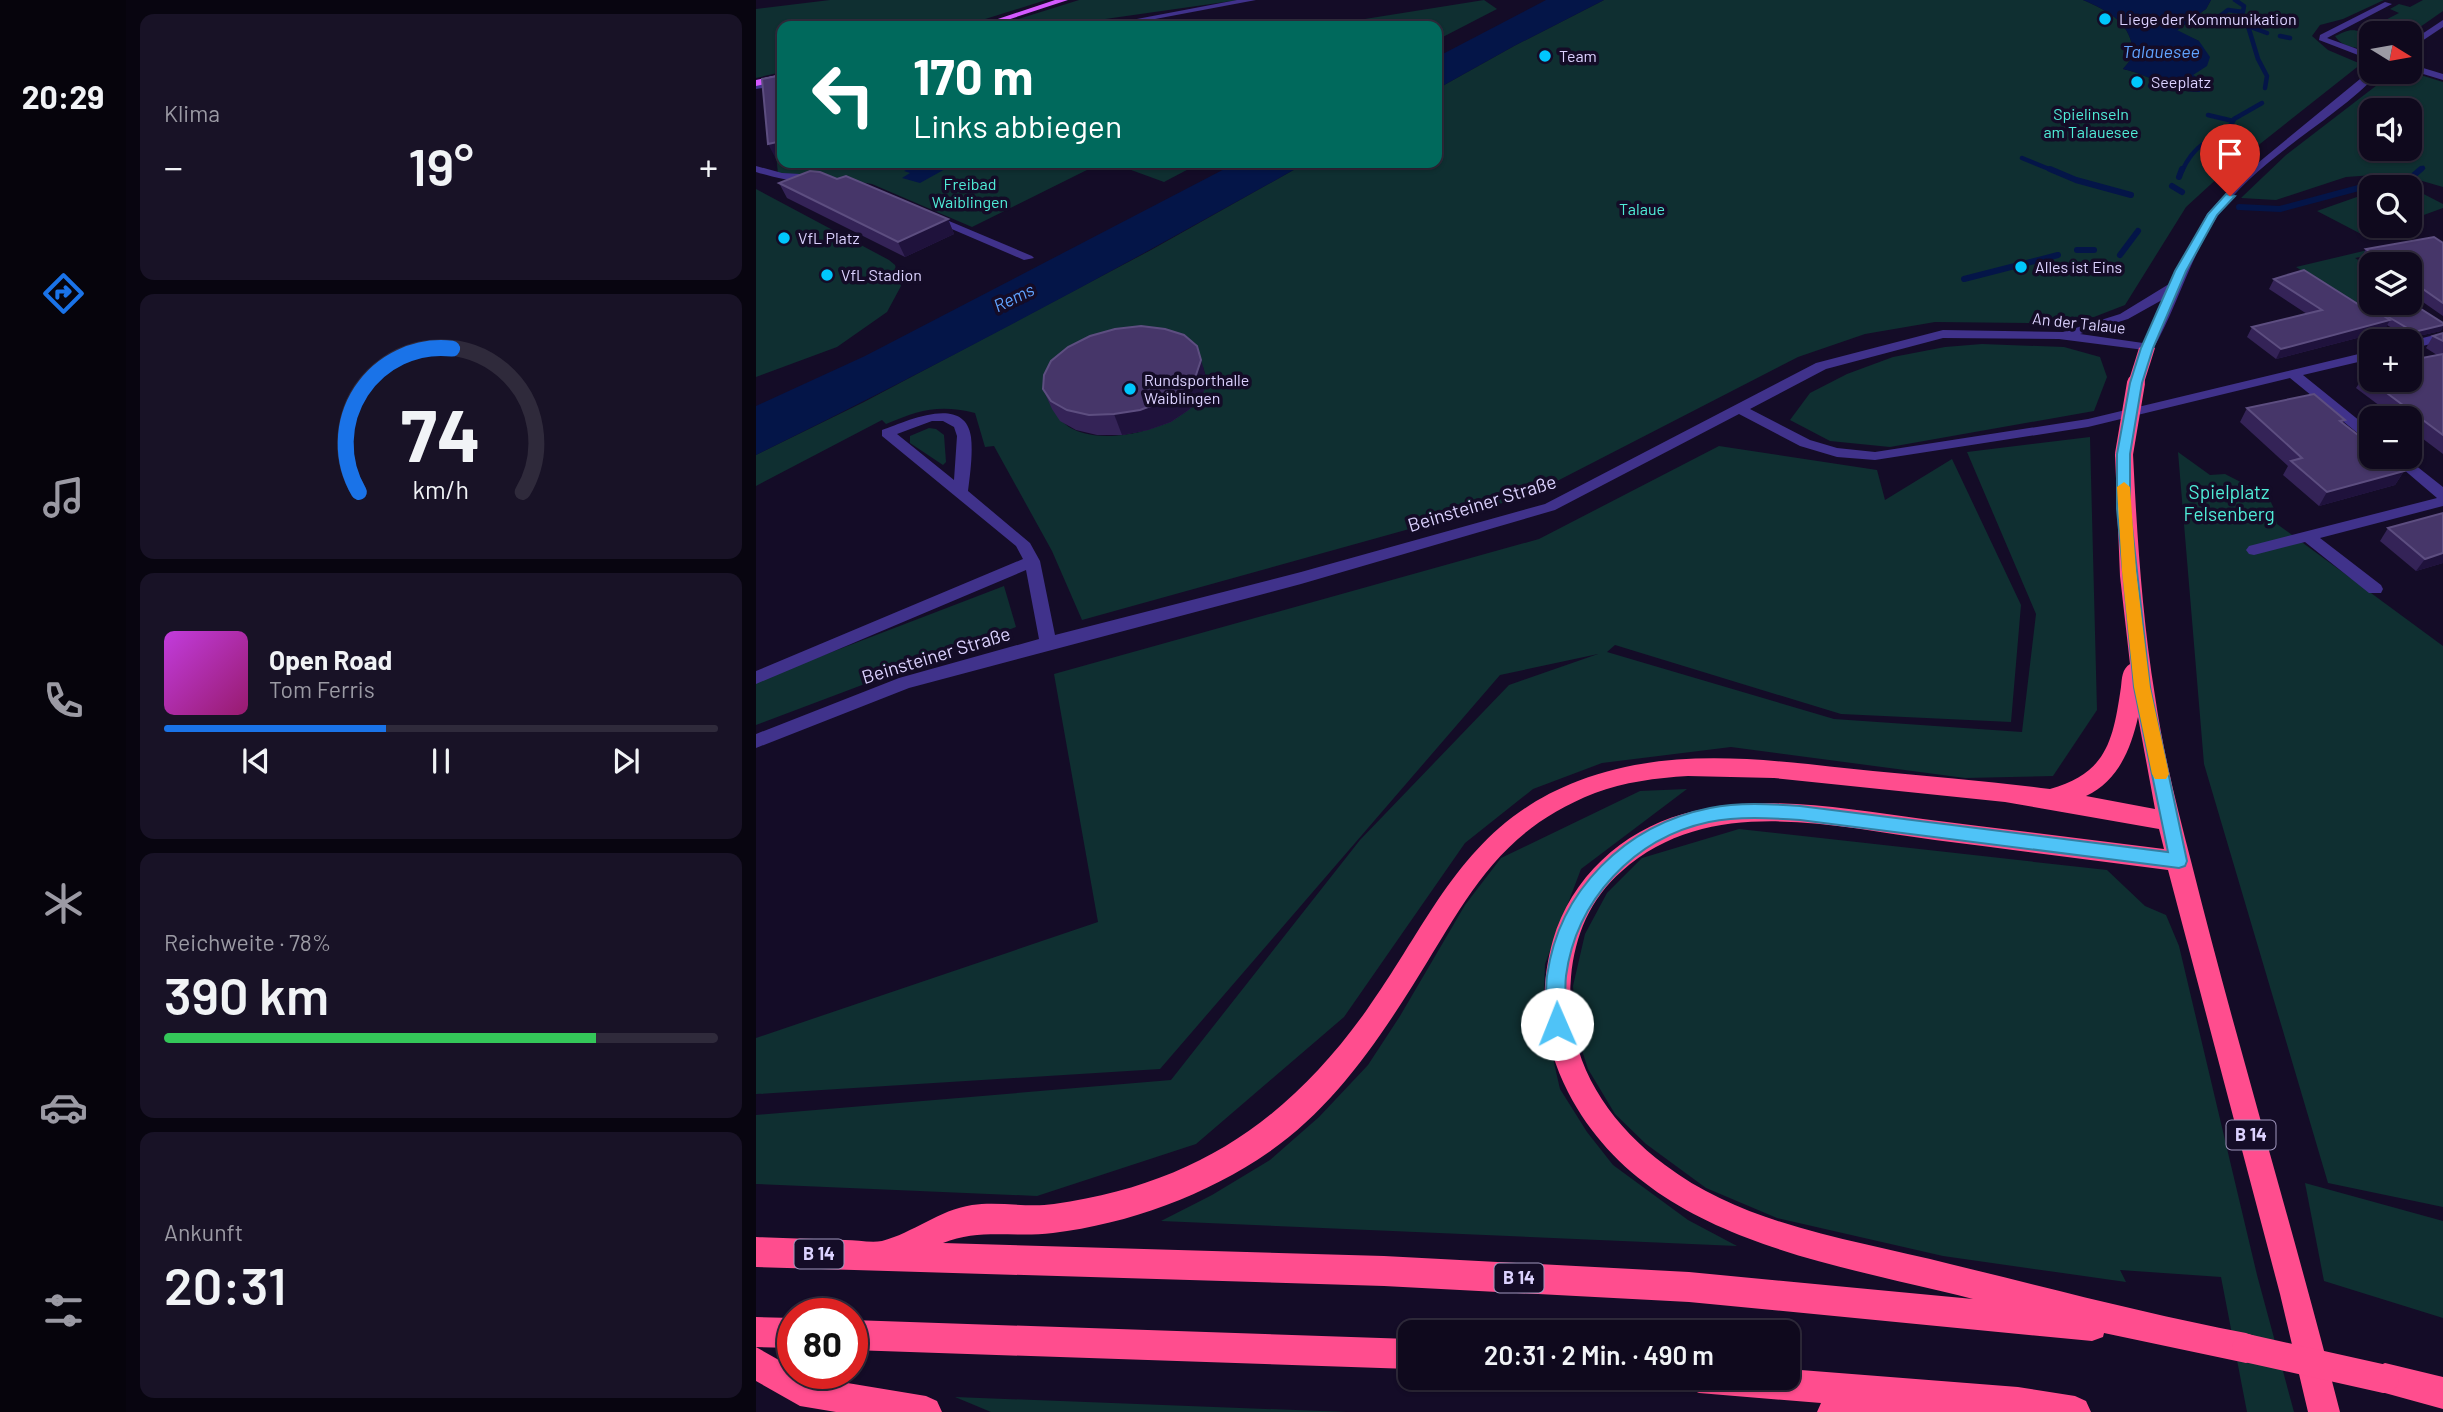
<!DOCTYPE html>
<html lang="de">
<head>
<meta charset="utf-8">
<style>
	body { margin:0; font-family:Barlow,sans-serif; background:#181226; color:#f1f3f6; height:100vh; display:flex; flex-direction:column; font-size:26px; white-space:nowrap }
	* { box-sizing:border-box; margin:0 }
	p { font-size:23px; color:#9b9aa4 }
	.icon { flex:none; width:38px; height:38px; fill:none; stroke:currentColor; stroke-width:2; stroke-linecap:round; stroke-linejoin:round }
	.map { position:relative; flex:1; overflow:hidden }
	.panel { display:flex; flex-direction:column; gap:14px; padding:14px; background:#080510; width:630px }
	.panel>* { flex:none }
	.banner { position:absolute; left:21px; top:21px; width:665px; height:147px; border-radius:14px; box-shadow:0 2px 5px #0004,0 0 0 2px #2f2a3b; background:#00695c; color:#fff; overflow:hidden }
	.needle { width:46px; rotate:101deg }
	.tools { position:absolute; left:1603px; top:21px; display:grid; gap:14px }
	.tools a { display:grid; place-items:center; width:63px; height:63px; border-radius:14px; background:#0f091d; box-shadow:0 2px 5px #0004,0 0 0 2px #2f2a3b; font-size:35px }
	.speed { position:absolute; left:21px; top:1298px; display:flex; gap:14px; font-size:35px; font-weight:700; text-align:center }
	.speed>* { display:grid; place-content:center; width:91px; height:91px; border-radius:50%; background:#0f091d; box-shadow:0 2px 5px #0004,0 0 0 2px #2f2a3b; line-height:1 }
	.speed .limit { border:10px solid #d22; background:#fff; color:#111 }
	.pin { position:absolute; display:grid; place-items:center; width:60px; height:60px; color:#fff; margin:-72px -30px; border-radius:50% 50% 50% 0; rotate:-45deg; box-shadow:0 0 7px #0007 }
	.pin .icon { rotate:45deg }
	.me { position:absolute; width:77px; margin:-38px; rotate:359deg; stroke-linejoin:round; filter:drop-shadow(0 0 5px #0008) }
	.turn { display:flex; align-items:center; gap:24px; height:147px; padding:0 21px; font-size:32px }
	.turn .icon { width:91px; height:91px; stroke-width:2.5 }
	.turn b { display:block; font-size:49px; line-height:60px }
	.big { font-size:52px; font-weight:600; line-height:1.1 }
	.panel .card { flex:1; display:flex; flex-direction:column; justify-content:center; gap:10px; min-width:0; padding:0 24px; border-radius:14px; background:#181226 }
	.panel .dial { align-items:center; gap:0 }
	.dial svg { height:182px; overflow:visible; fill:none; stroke:#2f2a3b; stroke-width:7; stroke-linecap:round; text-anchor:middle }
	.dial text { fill:#f1f3f6; stroke:none }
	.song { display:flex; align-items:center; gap:21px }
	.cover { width:84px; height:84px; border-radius:10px; background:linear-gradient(135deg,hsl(290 70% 55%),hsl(320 70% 35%)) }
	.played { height:7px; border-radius:4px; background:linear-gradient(90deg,#1a73e8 40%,#2f2a3b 40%) }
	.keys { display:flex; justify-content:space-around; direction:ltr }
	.heat { display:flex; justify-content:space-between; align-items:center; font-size:38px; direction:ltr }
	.charge { height:10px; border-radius:5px; background:linear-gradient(90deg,#34c759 78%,#2f2a3b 0) }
	.trip { position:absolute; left:642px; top:1320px; width:402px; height:70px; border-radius:14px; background:#0f091d; box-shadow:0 2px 5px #0004,0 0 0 2px #2f2a3b; font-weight:600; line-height:70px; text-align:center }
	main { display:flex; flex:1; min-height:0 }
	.tabs { display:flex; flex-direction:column; width:126px; justify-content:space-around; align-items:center; background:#06040c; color:#9b9aa4 }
	.tabs .icon { width:49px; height:49px }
	.tabs .on { color:#1a73e8 }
	.tabs b { font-size:32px; color:#f1f3f6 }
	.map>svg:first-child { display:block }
	.green { fill:#0f2f31; fill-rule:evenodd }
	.water { fill:#041548 }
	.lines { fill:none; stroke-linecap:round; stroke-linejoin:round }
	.stream-far1 { stroke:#041548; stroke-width:4.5 }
	.stream { stroke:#041548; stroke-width:6 }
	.minor { fill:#40328b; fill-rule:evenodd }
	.major { fill:#d459ff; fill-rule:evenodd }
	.highway { fill:#ff4d8e; fill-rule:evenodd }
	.highway-bridge-far1 { stroke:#ff4d8e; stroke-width:18 }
	.highway-bridge { stroke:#ff4d8e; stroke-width:28 }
	.wall { fill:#342357 }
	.shaded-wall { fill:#1f123c }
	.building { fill:#463669; stroke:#5d4e80; stroke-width:2 }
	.route { fill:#4fc3f7; stroke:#337fa1; stroke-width:2 }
	.slow { fill:#f59e0b }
	.poi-dot { fill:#00c6fd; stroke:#140c27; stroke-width:2.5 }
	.labels { text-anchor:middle; stroke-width:7; stroke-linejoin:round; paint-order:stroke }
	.far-poi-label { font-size:16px; fill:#dcd2ff; stroke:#140c27; text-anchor:start }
	.far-park-label { font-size:16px; fill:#50edd8; stroke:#140c27 }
	.far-street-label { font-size:16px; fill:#dcd2ff; stroke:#140c27 }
	.far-water-label { font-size:18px; font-style:italic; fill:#60a3ff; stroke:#140c27 }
	.shield { fill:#140c27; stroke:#a097be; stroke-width:2 }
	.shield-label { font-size:18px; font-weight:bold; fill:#dcd2ff }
	.park-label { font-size:19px; fill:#50edd8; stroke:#140c27 }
	.street-label { font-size:19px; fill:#dcd2ff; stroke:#140c27 }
</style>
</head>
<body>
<main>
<nav class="tabs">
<b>20:29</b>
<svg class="icon on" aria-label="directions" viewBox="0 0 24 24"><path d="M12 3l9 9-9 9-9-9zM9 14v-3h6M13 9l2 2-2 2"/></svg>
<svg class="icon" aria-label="music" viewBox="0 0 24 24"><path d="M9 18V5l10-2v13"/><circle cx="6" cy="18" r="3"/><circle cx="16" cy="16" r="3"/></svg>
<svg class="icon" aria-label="phone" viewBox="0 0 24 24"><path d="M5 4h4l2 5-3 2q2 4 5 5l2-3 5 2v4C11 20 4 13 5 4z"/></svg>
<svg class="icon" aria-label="climate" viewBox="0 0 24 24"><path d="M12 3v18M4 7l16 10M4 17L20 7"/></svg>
<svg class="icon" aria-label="car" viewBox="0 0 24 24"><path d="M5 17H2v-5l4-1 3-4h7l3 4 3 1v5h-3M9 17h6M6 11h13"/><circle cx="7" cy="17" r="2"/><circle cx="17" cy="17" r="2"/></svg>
<svg class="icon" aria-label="filters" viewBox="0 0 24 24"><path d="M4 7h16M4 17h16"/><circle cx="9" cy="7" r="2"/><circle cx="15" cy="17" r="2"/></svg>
</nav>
<section class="panel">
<div class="card"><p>Klima</p>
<div class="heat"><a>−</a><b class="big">19°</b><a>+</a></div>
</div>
<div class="card dial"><svg viewBox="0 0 100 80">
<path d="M14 69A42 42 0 1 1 86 69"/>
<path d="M14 69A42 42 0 0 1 55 6" stroke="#1a73e8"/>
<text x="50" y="56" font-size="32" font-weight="700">74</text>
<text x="50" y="72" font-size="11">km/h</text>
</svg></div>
<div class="card">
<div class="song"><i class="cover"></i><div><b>Open Road</b><p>Tom Ferris</p></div></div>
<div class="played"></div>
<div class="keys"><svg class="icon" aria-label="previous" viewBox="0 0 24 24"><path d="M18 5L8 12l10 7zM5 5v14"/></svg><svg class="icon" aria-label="pause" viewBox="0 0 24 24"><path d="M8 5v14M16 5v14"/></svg><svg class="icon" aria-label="next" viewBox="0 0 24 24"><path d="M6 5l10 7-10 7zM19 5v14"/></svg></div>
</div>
<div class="card"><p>Reichweite · 78%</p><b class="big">390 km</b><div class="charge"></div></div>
<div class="card"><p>Ankunft</p><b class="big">20:31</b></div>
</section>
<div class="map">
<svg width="1687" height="1412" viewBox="0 0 1687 1412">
	<rect width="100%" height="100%" fill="#140c27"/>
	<g class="green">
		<path d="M74 0H290L207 26H26V72L0 78V9Z"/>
		<path d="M323 0H483L300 26H240Z"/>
		<path d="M728 0 741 9 681 40V26H565Z"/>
		<path d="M848 0H1327C1353 11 1378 24 1377 57L1367 69C1395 75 1415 92 1444 92L1436 75 1443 41 1420 31 1450 9 1455 0H1628L1587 19 1564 25 1556 36 1572 50 1605 64 1466 174 1430 207 1369 305 1338 317 1273 323 1179 322 1109 334 1042 357 772 496 326 620 296 551 238 446 229 447 219 413C183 404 163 410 130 424L126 420 0 486V455L108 402 395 250 550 163H681V89L758 46ZM447 367C448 372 451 377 450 383 443 434 296 465 297 396Z"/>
		<path d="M1667 0H1687V11L1654 34 1615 33V50C1603 48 1586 48 1579 36 1590 31 1594 28 1606 32L1643 13 1634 9 1643 4 1654 7Z"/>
		<path d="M1638 72H1655L1687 82V187L1649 176 1618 175 1590 177 1520 200 1485 198 1530 155ZM1615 110H1654V149H1615Z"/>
		<path d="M26 90V163H345L216 227 116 184 61 175 22 174 14 93Z"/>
		<path d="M356 163H444L408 182Z"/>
		<path d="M1654 187 1687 204V208L1654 220Z"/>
		<path d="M0 189 133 260 139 265 145 286 131 312 81 347 0 377Z"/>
		<path d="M1615 192V226H1636L1609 236 1561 211Z"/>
		<path d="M1616 249 1624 253 1599 258 1615 268V303H1628L1606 309 1540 267Z"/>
		<path d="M1226 344 1308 347 1344 357 1351 377 1338 411 1134 447 1074 441 1034 420 1054 393 1091 374 1137 357 1189 347Z"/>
		<path d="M173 428 180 429 188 435 190 462 187 465 154 443V436Z"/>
		<path d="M1334 437 1341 710 1297 776 1209 778 975 747 846 763 777 789 709 843 588 1017 440 1144 281 1196 0 1184V1115L415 1080 604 840 753 685 842 654 744 675 404 1069 0 1094V1038L342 922 298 674 783 539 963 446 1121 470 1129 500 1196 459 1265 605 1255 722 1085 714 859 645 851 652 1078 719 1266 732 1280 614 1211 452Z"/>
		<path d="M1422 452 1454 475 1469 474 1512 496 1520 513 1521 524 1687 646V1207L1572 1183 1448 764Z"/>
		<path d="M248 586 260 627 0 725V681Z"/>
		<path d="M931 789 825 869 789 964 787 1015 804 1089 831 1132 857 1165 932 1220 981 1246 405 1221 456 1195 514 1160 563 1117 612 1065 644 1016 709 905 745 858 884 791Z"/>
		<path d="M983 829 1351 870 1389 906 1410 915 1423 946 1501 1275 1538 1412H1491L1465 1277 1364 1270 1370 1282 1187 1256 1021 1218 950 1188 890 1144 859 1114 832 1069 820 1032 817 986 829 934 851 893 886 858Z"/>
		<path d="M1549 1183 1687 1221V1318L1568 1281Z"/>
		<path d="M199 1397 591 1412H235Z"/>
	</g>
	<g class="water">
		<path d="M790 0H848L758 46 681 89V57Z"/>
		<path d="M1327 0H1455L1450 9 1421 30 1443 41 1454 57 1451 66 1437 75 1448 81 1444 92C1415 92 1395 75 1367 69L1377 57C1378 24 1353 11 1327 0Z"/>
		<path d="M163 163 191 168 164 183 146 178 154 173 148 171Z"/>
		<path d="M480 163H550C369 265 186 364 0 455V406L109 356Z"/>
	</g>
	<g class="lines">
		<g class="stream-far1">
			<path d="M1479 0 1488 6 1487 12 1472 10 1464 16 1511 33"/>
			<path d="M1492 26 1502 59 1511 76 1509 88"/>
			<path d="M1524 36 1534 38"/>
			<path d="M1394 86 1398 88"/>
			<path d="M1407 89 1415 88"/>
			<path d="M1452 115 1477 121"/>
			<path d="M1266 158 1298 171"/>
			<path d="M1426 171C1431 160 1437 151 1447 144 1457 136 1474 131 1478 119L1506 103"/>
			<path d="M1663 171 1667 168"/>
		</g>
		<g class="stream">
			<path d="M1294 169 1320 180 1375 195"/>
			<path d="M1658 175 1665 169"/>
			<path d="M1423 177 1426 169"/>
			<path d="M1416 186 1426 192"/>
			<path d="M1483 207 1524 209 1625 182H1646"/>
			<path d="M1321 250H1338"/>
			<path d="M1364 255 1382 231"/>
			<path d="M1208 279 1302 255"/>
		</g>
		<g class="minor">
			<path d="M481 0H500L362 26H344Z"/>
			<path d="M1629 2 1636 4 1571 38 1615 54V60L1563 40 1564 35Z"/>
			<path d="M1687 20V27L1654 49V42Z"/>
			<path d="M1654 64 1687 74V80L1654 70Z"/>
			<path d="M1615 70 1624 72C1576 123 1500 158 1461 217 1433 259 1421 308 1396 351L1303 339 1187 338 1070 369 994 409 1054 440 1081 448 1119 452 1332 419 1615 351V359L1547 375 1615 430V441L1610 440 1534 378 1332 427 1119 460 1081 457 1044 446 983 414 799 510 545 584 153 688 0 748V734L143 678 283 639 270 570 0 684V671L267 559 260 546 126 436V430C149 422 209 393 215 437 217 454 214 475 212 491L274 543 284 561 299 635 545 572 789 504 1060 363 1187 330 1307 332 1364 314 1413 284 1451 214 1486 176ZM1406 300 1387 343 1324 334 1372 319ZM176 421H187L198 427 201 436 198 480 141 434Z"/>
			<path d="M26 79V85L0 89V83Z"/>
			<path d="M0 166 26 173 62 175 67 178C54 187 16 177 0 172Z"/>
			<path d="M174 213 276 256 278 258 268 260 170 218V214Z"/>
			<path d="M1687 333V341L1654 349V341Z"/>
			<path d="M1633 457H1649L1687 487V506L1564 538 1625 585 1627 589 1625 593H1613L1549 542 1498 555 1493 554 1490 550 1493 546 1681 498Z"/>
		</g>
		<g class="major">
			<path d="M299 0H312L233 26H221Z"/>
			<path d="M26 74V80L0 86V80Z"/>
		</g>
		<g class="highway">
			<path d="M1391 343 1399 348 1388 383 1380 388 1374 386 1372 383 1383 348Z"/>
			<path d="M1368 449 1377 454C1381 535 1386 616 1399 696 1407 752 1421 807 1435 861 1481 1045 1537 1228 1584 1412H1552L1524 1294 1412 870C1335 860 1257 850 1179 840 1075 826 953 794 866 871 834 899 819 935 815 977 808 1056 848 1119 909 1165 989 1226 1099 1240 1194 1264 1293 1288 1390 1314 1490 1333L1501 1337 1505 1348 1501 1359 1490 1363 1348 1333 1347 1337 1336 1341 933 1302 628 1286 0 1267V1237C30 1238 60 1239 89 1240 101 1240 115 1243 126 1241 157 1233 183 1210 216 1205 243 1201 271 1208 298 1204 435 1185 530 1123 610 1011 676 919 707 825 822 781 918 744 1018 761 1117 771 1176 777 1235 781 1294 789 1351 773 1357 741 1365 687 1366 678 1366 669 1374 664L1364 576 1359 454ZM1382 717 1399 809 1330 796C1362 781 1375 749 1382 717ZM932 776 1018 778 1249 802 1403 829 1408 849C1328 839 1248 829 1167 819 1088 809 1007 792 927 814 866 831 815 878 797 940 782 993 787 1043 812 1092 888 1240 1073 1262 1217 1299L933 1272 628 1256 187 1243C224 1228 258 1238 297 1233 372 1224 451 1195 513 1152 574 1110 618 1047 657 985 710 901 739 832 839 793 868 782 900 778 932 776Z"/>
			<path d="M0 1317 37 1318V1348L0 1347Z"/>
			<path d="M96 1320 654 1339V1369L96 1350Z"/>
			<path d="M0 1347 37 1368V1374L170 1396 181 1401 186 1412H80L44 1406 0 1381Z"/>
			<path d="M1629 1363 1687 1377V1409L1618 1390 1613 1379 1618 1368Z"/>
			<path d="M1032 1369 1262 1387 1319 1396 1330 1401 1335 1412H1061L1065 1403 943 1393 932 1388 927 1377H1032Z"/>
		</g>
		<path class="highway-bridge-far1" d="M1368 454 1380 383"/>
		<path class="highway-bridge" d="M1490 1348 1629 1379"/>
	</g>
	<g class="wall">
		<path d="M81 179 192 219 198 234 149 257 31 198 23 183Z"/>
		<path d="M1687 243V316L1654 293V264H1615V266L1605 258 1610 249Z"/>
		<path d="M1518 279 1605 306 1619 310V309L1685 331 1653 338 1631 325 1628 331 1520 359 1491 337 1496 327 1551 314 1513 289Z"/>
		<path d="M1687 333V454L1654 429V418H1640L1600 388 1608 376 1654 380V363L1655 360 1681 355 1670 348 1677 336Z"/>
		<path d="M451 380 446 396 434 409 415 422 392 430 366 435H341L320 430 304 421 296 409 287 389Z"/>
		<path d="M1491 408 1589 420 1587 423 1648 471 1639 485 1563 506 1527 475 1532 466 1484 422Z"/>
		<path d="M1687 513V563L1660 571 1624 541 1632 528Z"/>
	</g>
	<g class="shaded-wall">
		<path d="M26 141V157L20 159 12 144Z"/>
		<path d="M192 219 198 234 149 257 142 242Z"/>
		<path d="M1634 320 1628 331 1520 359 1525 349Z"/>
		<path d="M1687 325V328L1685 331 1653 338 1658 332Z"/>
		<path d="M445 360 451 380 446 396 434 409 415 422 392 430 366 435 358 414Z"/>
		<path d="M1648 471 1639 485 1563 506 1571 492Z"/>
		<path d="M1687 553V563L1660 571 1669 559Z"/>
	</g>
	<g class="building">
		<path d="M26 75V141L12 144 6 79Z"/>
		<path d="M54 171 64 172 81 179 90 176 192 219 142 242 23 183Z"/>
		<path d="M1678 237 1687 243V303L1654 280V264H1631L1610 249Z"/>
		<path d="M1548 270 1605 306 1610 305 1634 320 1525 349 1496 327 1566 310 1518 279Z"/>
		<path d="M1654 302 1687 323V325L1658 332 1619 309 1644 303Z"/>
		<path d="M385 326 409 329 428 335 441 346 445 360 440 375 427 389 408 401 384 410 358 414 333 415 311 410 295 401 287 389 288 375 295 361 312 347 334 336 359 329Z"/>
		<path d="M1687 333V341L1677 336Z"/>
		<path d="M1687 354V435L1608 376 1615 374V380H1654V365L1660 364 1655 360Z"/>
		<path d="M1558 394 1589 420 1584 421 1615 445V457H1630L1648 471 1571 492 1535 461 1546 458 1491 408Z"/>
		<path d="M1687 513V553L1669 559 1632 528Z"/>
	</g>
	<path class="route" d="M1470 194 1479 196 1461 215 1430 271 1397 348 1386 383 1374 454V509L1394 687 1431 861 1429 866 1423 868 1044 820C1014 818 983 816 953 822 878 838 820 900 810 976 808 992 811 1009 811 1024L808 1031 801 1034 794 1031 791 1024C791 1009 789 992 791 976 803 890 869 825 954 808 983 802 1014 804 1044 806L1412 852 1378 687 1361 509V454L1374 383 1385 348 1419 271 1452 214Z"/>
	<path class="slow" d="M1368 482 1374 487 1380 571 1394 687 1413 774 1410 779H1399L1396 774 1378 687 1366 571 1361 487Z"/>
	<g class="poi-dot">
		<circle cx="1349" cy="19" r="7"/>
		<circle cx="789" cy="56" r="7"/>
		<circle cx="1381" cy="82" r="7"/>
		<circle cx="28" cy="238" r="7"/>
		<circle cx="1265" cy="267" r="7"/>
		<circle cx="71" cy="275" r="7"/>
		<circle cx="374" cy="389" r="7"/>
	</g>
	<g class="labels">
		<g class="far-poi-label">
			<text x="1363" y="25">Liege der Kommunikation</text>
			<text x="803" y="62">Team</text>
			<text x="1395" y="88">Seeplatz</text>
			<text x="42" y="244">VfL Platz</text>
			<text x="1279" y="273">Alles ist Eins</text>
			<text x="85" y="281">VfL Stadion</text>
			<text x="388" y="386">Rundsporthalle<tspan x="388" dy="18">Waiblingen</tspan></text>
		</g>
		<g class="far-park-label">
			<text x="1335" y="120">Spielinseln<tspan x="1335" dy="18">am Talauesee</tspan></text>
			<text x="214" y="190">Freibad<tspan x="214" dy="18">Waiblingen</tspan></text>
			<text x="886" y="215">Talaue</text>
		</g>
		<g class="far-street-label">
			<text transform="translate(1323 323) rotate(6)" y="6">An der Talaue</text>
		</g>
		<g class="far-water-label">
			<text x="1405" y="58">Talauesee</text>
			<text transform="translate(258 298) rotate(-26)" y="6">Rems</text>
		</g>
		<g class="shield">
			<rect x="1470.5" y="1120.5" width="49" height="29" rx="5"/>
			<rect x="38.5" y="1239.5" width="49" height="29" rx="5"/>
			<rect x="738.5" y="1263.5" width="49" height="29" rx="5"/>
		</g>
		<g class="shield-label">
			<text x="1495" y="1141">B 14</text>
			<text x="63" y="1260">B 14</text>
			<text x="763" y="1284">B 14</text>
		</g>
		<g class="park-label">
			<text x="1473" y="499">Spielplatz<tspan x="1473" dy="22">Felsenberg</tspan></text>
		</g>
		<g class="street-label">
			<text transform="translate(726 503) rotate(-17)" y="7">Beinsteiner Straße</text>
			<text transform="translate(180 655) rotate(-17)" y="7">Beinsteiner Straße</text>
		</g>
	</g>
</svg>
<div class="tools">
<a><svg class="needle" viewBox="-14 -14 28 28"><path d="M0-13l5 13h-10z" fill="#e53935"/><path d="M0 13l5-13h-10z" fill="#9b9aa4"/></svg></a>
<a><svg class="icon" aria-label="sound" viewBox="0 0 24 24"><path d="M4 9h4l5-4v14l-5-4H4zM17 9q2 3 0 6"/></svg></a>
<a><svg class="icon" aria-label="search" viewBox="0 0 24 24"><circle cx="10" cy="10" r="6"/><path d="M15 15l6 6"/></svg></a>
<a><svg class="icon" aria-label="layers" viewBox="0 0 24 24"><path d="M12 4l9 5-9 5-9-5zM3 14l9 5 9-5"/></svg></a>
<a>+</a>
<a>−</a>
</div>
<div class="speed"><div class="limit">80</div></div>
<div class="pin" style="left:1474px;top:196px;background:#d93025"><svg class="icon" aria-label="arrive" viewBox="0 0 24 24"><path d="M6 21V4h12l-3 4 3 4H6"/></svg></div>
<svg class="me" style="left:801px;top:1024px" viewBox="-20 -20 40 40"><circle r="19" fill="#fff"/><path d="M0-13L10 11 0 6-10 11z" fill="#4fc3f7"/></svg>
<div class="trip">20:31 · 2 Min. · 490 m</div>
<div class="banner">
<div class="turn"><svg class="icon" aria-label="left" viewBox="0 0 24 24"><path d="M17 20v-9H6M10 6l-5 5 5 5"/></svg><div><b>170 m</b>Links abbiegen</div></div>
</div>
</div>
</main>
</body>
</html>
